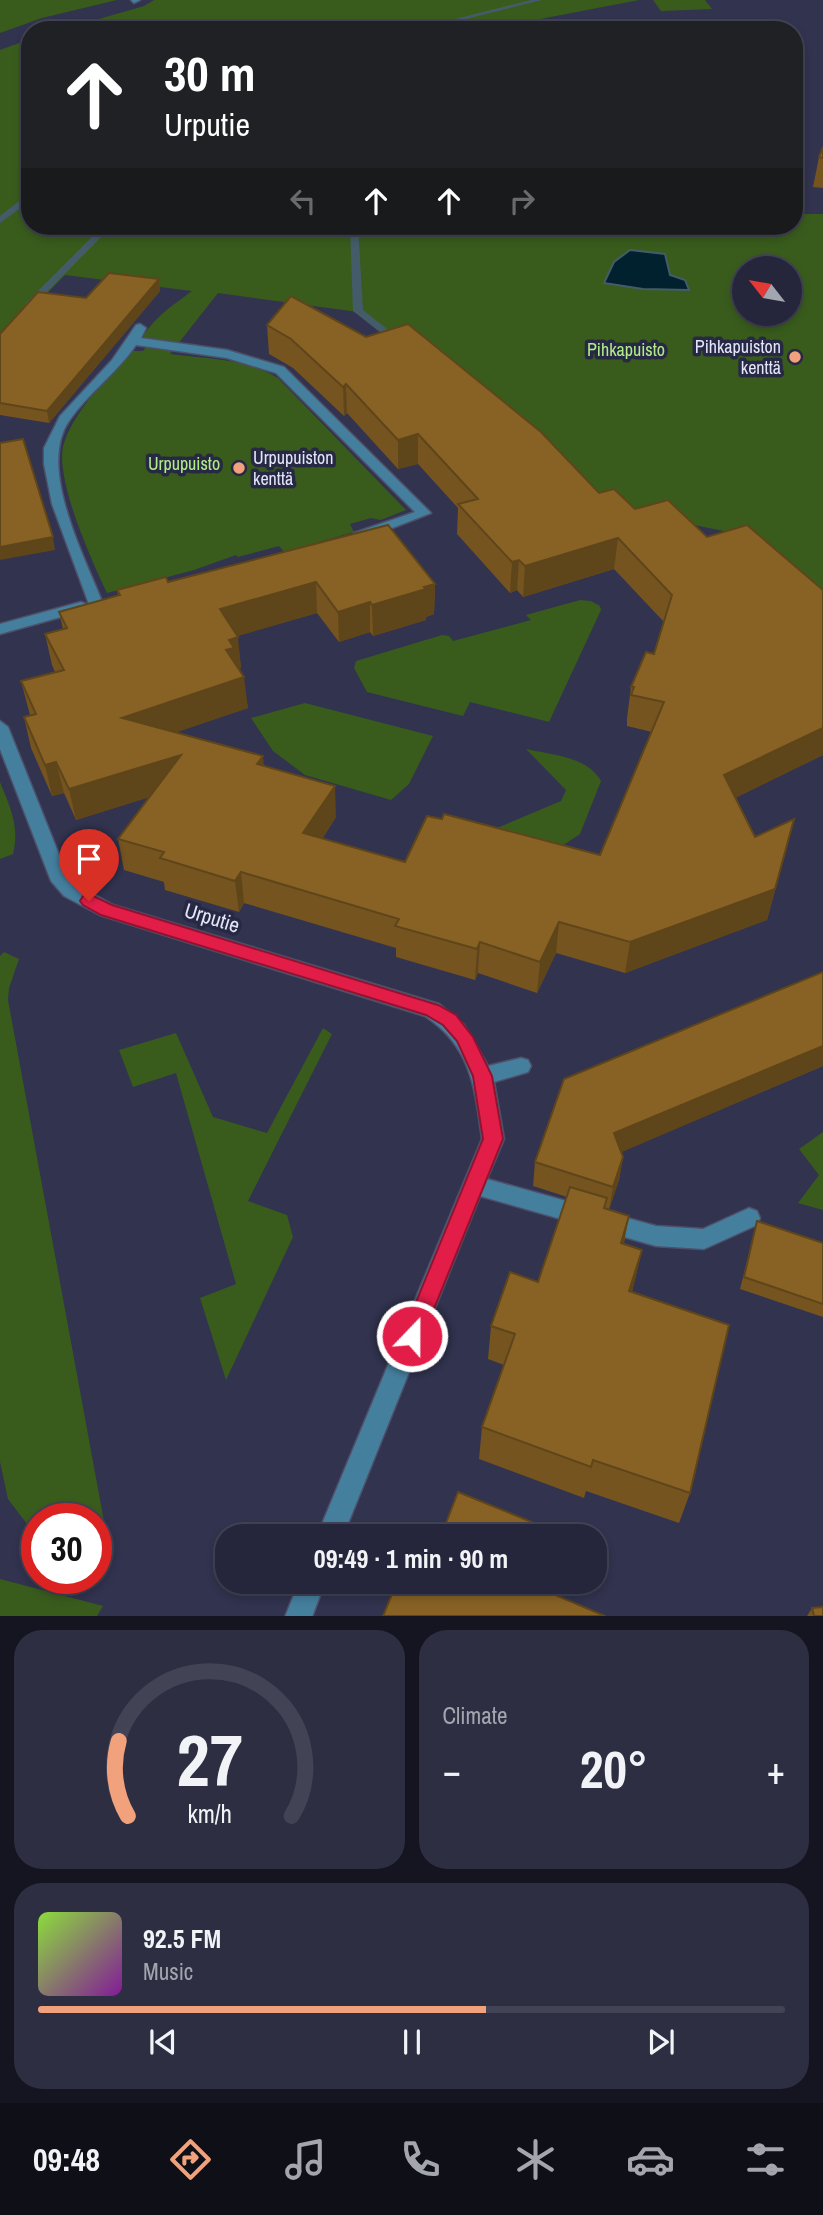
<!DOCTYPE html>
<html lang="en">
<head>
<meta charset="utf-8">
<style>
	body { margin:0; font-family:"Archivo Narrow",sans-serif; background:#2d2e42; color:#f1f3f6; height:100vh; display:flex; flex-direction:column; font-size:26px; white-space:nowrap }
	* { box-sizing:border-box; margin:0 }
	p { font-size:23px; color:#a3a5af }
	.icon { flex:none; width:38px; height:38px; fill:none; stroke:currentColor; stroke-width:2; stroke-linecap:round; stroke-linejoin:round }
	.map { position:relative; height:1616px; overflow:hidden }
	.drawer { display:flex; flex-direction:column; gap:14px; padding:14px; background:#141520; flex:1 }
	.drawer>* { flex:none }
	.banner { position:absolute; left:21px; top:21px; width:782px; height:214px; border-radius:28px; box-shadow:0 4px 10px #0003,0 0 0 2px #424355; background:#202124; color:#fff; overflow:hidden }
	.needle { width:46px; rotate:301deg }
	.controls { position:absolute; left:732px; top:256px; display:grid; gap:14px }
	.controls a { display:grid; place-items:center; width:70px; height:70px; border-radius:50%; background:#25263b; box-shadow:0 4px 10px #0003,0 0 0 2px #424355; font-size:35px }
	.speed { position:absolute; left:21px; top:1503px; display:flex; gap:14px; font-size:35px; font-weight:700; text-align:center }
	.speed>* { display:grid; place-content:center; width:91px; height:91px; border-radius:50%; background:#25263b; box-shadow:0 4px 10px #0003,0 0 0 2px #424355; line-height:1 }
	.speed .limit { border:10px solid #d22; background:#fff; color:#111 }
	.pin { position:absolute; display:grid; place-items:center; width:60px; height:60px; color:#fff; margin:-72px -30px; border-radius:50% 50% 50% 0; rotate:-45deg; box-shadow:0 0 7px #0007 }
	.pin .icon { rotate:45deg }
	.me { position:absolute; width:77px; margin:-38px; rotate:22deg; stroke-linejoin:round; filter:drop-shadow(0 0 5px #0008) }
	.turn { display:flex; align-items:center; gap:24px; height:147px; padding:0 28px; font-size:32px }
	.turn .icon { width:91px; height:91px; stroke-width:2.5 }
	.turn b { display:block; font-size:49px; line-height:60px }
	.lanes { display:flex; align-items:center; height:66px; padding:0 28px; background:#0003; justify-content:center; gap:35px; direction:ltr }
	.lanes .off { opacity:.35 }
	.big { font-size:52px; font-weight:700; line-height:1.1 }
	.drawer .tile { flex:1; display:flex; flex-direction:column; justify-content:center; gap:10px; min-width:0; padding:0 24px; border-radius:28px; background:#2d2e42 }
	.drawer .dial { align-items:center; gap:0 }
	.dial svg { height:182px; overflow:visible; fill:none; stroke:#424355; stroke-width:7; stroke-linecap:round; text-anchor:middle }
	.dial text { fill:#f1f3f6; stroke:none }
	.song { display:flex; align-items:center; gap:21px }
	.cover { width:84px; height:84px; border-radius:10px; background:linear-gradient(135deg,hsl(90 70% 55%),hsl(290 70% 35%)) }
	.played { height:7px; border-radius:4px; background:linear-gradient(90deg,#f1a17c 60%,#424355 60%) }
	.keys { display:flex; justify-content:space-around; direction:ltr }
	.heat { display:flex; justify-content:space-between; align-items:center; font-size:38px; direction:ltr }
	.drawer .tiles { flex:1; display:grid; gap:14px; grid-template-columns:1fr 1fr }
	.tile:last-child { grid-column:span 2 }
	.trip { position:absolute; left:215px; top:1524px; width:392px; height:70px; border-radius:28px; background:#25263b; box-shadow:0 4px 10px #0003,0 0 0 2px #424355; font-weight:700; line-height:70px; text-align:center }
	.menu { display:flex; height:112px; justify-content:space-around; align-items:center; background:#0f0f18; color:#a3a5af }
	.menu .icon { width:49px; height:49px }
	.menu .on { color:#f1a17c }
	.menu b { font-size:32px; color:#f1f3f6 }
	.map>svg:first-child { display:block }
	.green { fill:#395c1d; fill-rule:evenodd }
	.water { fill:#00212d; stroke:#445c6a; stroke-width:2 }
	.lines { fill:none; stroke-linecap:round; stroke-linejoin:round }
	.stream { fill:#445c6a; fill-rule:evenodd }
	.minor-casing { stroke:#4d506a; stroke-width:3 }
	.minor { fill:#457f9e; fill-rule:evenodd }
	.wall { fill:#755420 }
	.shaded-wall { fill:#5f451a }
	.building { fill:#886225; stroke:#5f451a; stroke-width:2 }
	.route { fill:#e11d48; stroke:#92132f; stroke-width:2 }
	.poi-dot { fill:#f1a17c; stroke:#272944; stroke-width:2.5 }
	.labels { text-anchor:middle; stroke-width:7; stroke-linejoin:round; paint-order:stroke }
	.far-poi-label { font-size:18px; fill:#e3e6f8; stroke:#272944; text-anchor:end }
	.far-park-label { font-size:18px; fill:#b1ec88; stroke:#272944 }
	.street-label { font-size:21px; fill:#e3e6f8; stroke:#272944 }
</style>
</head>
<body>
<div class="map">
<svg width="823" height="1617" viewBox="0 0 823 1617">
	<rect width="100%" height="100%" fill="#31334f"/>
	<g class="green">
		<path d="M0 0H117L42 18 0 33Z"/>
		<path d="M154 0H639L483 30H61L144 6Z"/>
		<path d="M653 0H705L712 9 661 11Z"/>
		<path d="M30 39V226H794L795 214H823V612L743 535 578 501 556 452 358 312 218 293 170 354C207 359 246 358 278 378L406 510 381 520 371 518 350 524 354 532 284 552 279 546 238 557 236 555 194 570 107 593C92 561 53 476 64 443 75 409 108 379 130 351H143L151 341 143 336C156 316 173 305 192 291L65 275 0 341V50ZM744 268H789V313H744Z"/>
		<path d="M580 600 591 601 600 606 601 610 549 722 470 702 463 716 367 692 354 668 356 661 442 635 449 636 453 641 531 620 526 615Z"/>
		<path d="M305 703 433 736 409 784 391 800 305 775 273 751 251 718Z"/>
		<path d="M526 749C552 755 587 756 601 781L580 834 562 846 497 828 561 801 566 790Z"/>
		<path d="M0 782C10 807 20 827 13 854L0 859Z"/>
		<path d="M4 952 19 959 9 988 8 1000 108 1543 96 1550V1519H37V1537L8 1499 0 1462V956Z"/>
		<path d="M323 1028 332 1034 248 1201 287 1215 293 1237 226 1380 200 1298 236 1284 176 1073 133 1087 119 1050 176 1033 213 1117 267 1133Z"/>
		<path d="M823 1132V1210L798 1203 819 1175 799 1149Z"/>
		<path d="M0 1579 103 1606 97 1616H0Z"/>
	</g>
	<path class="water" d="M630 250 665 254 670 275 685 280 689 290 643 289 604 283 614 262Z"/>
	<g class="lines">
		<g class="stream">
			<path d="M531 0H542L454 22 451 20Z"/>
			<path d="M27 195H30V201L0 223V216Z"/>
			<path d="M103 226H112L31 308H25V304Z"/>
			<path d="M350 226H358L363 310 401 340V344H395L353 311Z"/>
		</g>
		<g class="minor-casing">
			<g id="minor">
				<path d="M131 0H140L134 3Z"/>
				<path d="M140 324 146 328 141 338 227 350 284 367 431 513 364 539H354V533L415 512 276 373 227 358 136 345C117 373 88 393 69 421 37 468 85 557 103 604L100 607H90L52 504 44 464V448L60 416 112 360 136 325Z"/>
				<path d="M81 602 86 604 89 607 86 610 0 634V624Z"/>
				<path d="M0 721 8 727 68 877 78 886 113 905 439 1004 464 1025 488 1066 521 1058 528 1060 531 1066 528 1072 494 1082 504 1139 487 1179 656 1226 703 1229 749 1208 757 1211 760 1218 757 1225 704 1249 656 1246 480 1196 343 1536H317L482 1139C475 1089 472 1047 425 1016L100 915 64 896 51 881 0 749Z"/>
				<path d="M299 1582H325L312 1617H285Z"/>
			</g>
		</g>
		<use href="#minor" class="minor"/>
	</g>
	<g class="wall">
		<path d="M823 147V188L813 187 819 157Z"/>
		<path d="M159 279 160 291 49 423 0 415V334L86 298Z"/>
		<path d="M267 325 541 432 823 755 735 798 755 837 786 850 767 920 625 973 556 953 537 993 478 973 475 980 396 957V948L244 903 239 912 165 890 164 882 124 870 118 839 149 797 76 820 64 793 52 796 31 748 24 717 30 715 21 681 55 672 52 665 45 634 63 629 59 612 118 596 117 590 168 582 435 584 434 614 426 617V620L373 636 370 632 339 642 317 613 237 636 241 668 239 669 248 708 176 732 264 766 336 817 322 839 405 862 600 855 652 732 627 726V718L631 687 654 654 664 622 614 569 523 597 517 590 510 593 457 534 458 508 418 464 398 469 347 413 344 416 293 368 269 354Z"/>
		<path d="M823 972V1066L621 1152 623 1157 619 1180 609 1209 629 1216 624 1243 642 1250 632 1292 690 1493 679 1523 586 1491 584 1498 479 1459 482 1427 504 1365 488 1359 491 1326 538 1282 567 1197 533 1186 535 1162Z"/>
		<path d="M757 1221 823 1243V1317L740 1289Z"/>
		<path d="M812 1608 823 1616H807Z"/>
	</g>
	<g class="shaded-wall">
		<path d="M159 279 160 291 49 423 47 411Z"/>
		<path d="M346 384 347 413 344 416 343 387Z"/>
		<path d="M418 434V464L398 469V440Z"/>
		<path d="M53 537 55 550 0 560V547Z"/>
		<path d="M618 538 614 569 523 597 525 566Z"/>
		<path d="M519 560 517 590 510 593 512 562Z"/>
		<path d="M316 582 317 613 224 640 220 609Z"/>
		<path d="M435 584 434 614 426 617V620L373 636 372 605Z"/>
		<path d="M370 602V632L339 642 338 612Z"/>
		<path d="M238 637 241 668 236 670 226 650 229 640Z"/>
		<path d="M244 677 248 708 128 749 122 718Z"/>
		<path d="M823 728V755L718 806 724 775Z"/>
		<path d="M181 755 186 786 76 820 69 789Z"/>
		<path d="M263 756 266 787 257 764Z"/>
		<path d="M56 762 64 793 52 796 45 765Z"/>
		<path d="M335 786 336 817 305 865 303 833Z"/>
		<path d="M794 819 767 920 625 973 630 942Z"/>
		<path d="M241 872 244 903 239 912 235 881Z"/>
		<path d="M559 922 556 953 537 993 540 962Z"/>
		<path d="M480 942 478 973 475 980 477 949Z"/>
		<path d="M823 1046V1066L610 1157 614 1133Z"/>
		<path d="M623 1157 619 1180 609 1210 613 1187Z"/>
		<path d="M629 1216 622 1251 621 1243Z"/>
		<path d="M642 1250 634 1284 622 1325 629 1291Z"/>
		<path d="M551 1582H555L544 1616 548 1592Z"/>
	</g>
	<g class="building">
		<path d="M624 22 620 30H546Z"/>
		<path d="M823 147V158L819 157Z"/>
		<path d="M109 273 159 279 47 411 0 403V334L38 292 86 298Z"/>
		<path d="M291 296 366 337 408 324 541 432 599 493 614 489 635 509 668 500 707 537 747 525 823 590V728L724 775 755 837 794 819 775 889 630 942 559 922 540 962 480 942 477 949 395 926 399 919 241 872 235 881 160 858 164 852 118 839 181 755 69 789 56 762 45 765 24 717 36 714 21 681 64 670 45 634 67 628 59 612 120 595 117 590 166 577 168 582 388 525 435 584 424 587 426 589 372 605 370 602 338 612 316 582 220 609 238 637 229 640 234 648 226 650 244 677 122 718 263 756 257 764 335 786 303 833 405 862 427 816 442 819 444 814 600 855 664 702 631 695 634 687H631L646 652 654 654 672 595 618 538 525 566 519 560 512 562 458 504 478 499 418 434 398 440 346 384 343 387 291 339 267 325Z"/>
		<path d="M23 439 53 537 0 547V443Z"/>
		<path d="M823 972V1046L614 1133 623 1157 613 1187 535 1162 564 1079Z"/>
		<path d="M570 1187 607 1198 604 1208 629 1216 621 1243 642 1250 629 1291 729 1325 690 1493 593 1460 591 1467 482 1427 515 1334 491 1326 510 1272 538 1282Z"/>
		<path d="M757 1221 823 1243V1304L744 1277Z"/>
		<path d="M458 1492 566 1536H441Z"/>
		<path d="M397 1582H551L548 1592 605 1616H383Z"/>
		<path d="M823 1607V1616H814L812 1608Z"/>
	</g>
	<path class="route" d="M89 894 112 905 438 1005 456 1015 473 1037 492 1076 503 1139 420 1343 412 1346 405 1343 402 1336 483 1139 473 1076 457 1041 443 1025 426 1015 101 915 83 905 80 901 83 896Z"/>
	<g class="poi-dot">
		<circle cx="795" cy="357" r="7"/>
		<circle cx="239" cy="468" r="7"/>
	</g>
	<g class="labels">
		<g class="far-poi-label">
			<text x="781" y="353">Pihkapuiston<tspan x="781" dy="21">kenttä</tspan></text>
			<text x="253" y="464" text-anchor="start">Urpupuiston<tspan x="253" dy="21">kenttä</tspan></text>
		</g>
		<g class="far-park-label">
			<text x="626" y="356">Pihkapuisto</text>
			<text x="184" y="470">Urpupuisto</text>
		</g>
		<g class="street-label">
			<text transform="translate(212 918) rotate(17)" y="7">Urputie</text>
		</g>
	</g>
</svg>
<div class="controls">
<a><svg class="needle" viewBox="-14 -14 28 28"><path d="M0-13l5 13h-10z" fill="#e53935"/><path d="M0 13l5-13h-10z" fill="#a3a5af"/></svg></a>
</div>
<div class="speed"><div class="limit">30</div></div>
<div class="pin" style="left:89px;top:901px;background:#d93025"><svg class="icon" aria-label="arrive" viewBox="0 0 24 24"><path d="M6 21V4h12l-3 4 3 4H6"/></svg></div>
<svg class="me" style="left:412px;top:1336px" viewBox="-20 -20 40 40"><circle r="17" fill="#e11d48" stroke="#fff" stroke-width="3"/><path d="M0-11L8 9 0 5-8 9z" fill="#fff"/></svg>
<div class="trip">09:49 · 1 min · 90 m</div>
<div class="banner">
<div class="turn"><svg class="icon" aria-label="ahead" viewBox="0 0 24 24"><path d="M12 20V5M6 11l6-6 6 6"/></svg><div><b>30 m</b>Urputie</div></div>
<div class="lanes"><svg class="icon off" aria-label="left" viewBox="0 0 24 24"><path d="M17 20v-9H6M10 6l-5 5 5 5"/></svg><svg class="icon" aria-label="ahead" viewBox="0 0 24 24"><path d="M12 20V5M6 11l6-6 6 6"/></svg><svg class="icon" aria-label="ahead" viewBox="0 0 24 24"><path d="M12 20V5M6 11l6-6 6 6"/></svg><svg class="icon off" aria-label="right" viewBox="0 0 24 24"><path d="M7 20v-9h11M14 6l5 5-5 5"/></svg></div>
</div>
</div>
<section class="drawer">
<div class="tiles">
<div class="tile dial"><svg viewBox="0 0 100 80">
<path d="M14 69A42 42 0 1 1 86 69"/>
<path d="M14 69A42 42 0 0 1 10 36" stroke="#f1a17c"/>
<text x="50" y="56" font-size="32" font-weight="700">27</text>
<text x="50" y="72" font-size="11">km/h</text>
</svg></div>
<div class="tile"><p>Climate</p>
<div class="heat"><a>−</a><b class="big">20°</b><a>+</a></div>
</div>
<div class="tile">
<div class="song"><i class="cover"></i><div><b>92.5 FM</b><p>Music</p></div></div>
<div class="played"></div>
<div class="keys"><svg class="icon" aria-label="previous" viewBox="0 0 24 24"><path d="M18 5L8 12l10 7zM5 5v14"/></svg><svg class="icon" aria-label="pause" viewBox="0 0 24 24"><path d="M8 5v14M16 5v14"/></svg><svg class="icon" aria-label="next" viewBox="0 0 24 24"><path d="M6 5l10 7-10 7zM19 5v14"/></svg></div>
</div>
</div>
</section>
<nav class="menu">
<b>09:48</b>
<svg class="icon on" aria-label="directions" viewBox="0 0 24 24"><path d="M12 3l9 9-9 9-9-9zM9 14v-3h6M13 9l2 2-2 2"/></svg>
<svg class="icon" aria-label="music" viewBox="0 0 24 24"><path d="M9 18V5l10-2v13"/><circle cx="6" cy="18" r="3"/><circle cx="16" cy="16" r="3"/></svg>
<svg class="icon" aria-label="phone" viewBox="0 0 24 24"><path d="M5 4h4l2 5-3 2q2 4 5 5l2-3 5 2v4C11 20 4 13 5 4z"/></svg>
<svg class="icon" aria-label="climate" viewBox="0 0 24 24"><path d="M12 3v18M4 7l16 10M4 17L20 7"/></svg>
<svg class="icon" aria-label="car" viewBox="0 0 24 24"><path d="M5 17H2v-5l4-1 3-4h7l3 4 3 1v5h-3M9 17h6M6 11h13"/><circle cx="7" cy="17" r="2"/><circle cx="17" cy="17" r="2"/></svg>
<svg class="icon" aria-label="filters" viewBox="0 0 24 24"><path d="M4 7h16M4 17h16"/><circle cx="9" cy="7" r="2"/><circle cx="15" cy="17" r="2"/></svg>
</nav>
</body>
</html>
